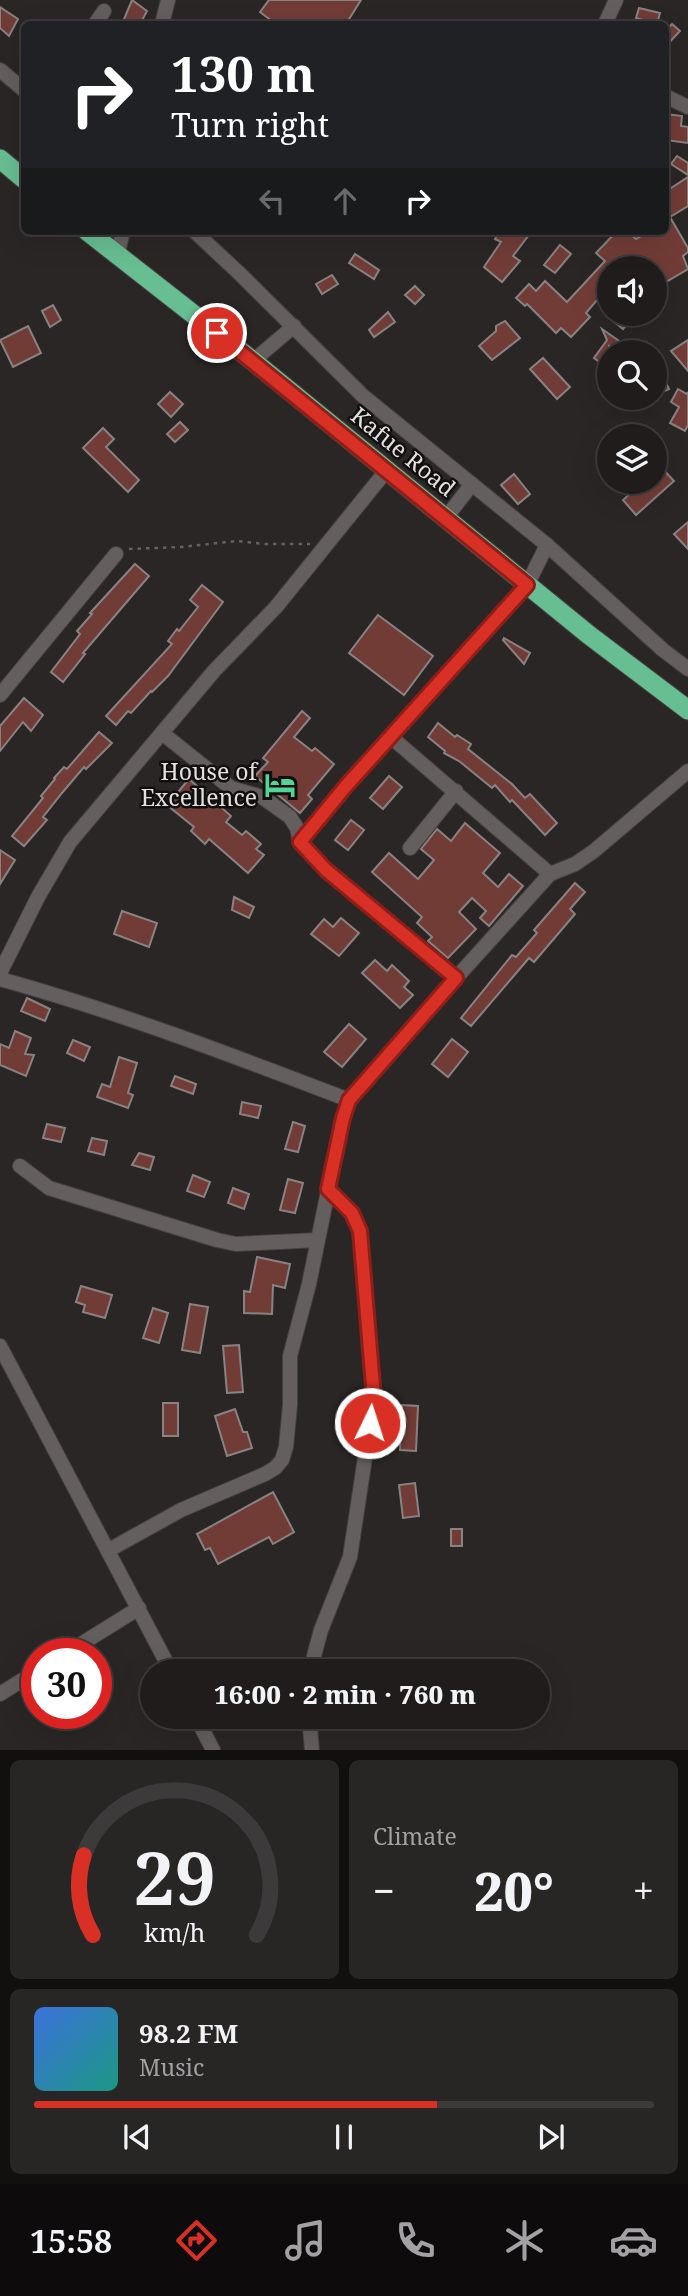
<!DOCTYPE html>
<html lang="en">
<head>
<meta charset="utf-8">
<style>
	body { margin:0; font-family:"Noto Serif",serif; background:#282525; color:#f1f3f6; height:100vh; display:flex; flex-direction:column; font-size:26px; white-space:nowrap }
	* { box-sizing:border-box; margin:0 }
	p { font-size:23px; color:#a2a1a3 }
	.icon { flex:none; width:38px; height:38px; fill:none; stroke:currentColor; stroke-width:2; stroke-linecap:round; stroke-linejoin:round }
	.map { position:relative; height:1750px; overflow:hidden }
	.details { display:flex; flex-direction:column; gap:10px; padding:10px; background:#120f0f; flex:1 }
	.details>* { flex:none }
	.hud { position:absolute; left:21px; top:21px; width:648px; height:214px; border-radius:10px; box-shadow:0 7px 28px #0002,0 0 0 2px #3d3a3b; background:#202124; color:#fff; overflow:hidden }
	.controls { position:absolute; left:597px; top:256px; display:grid; gap:14px }
	.controls a { display:grid; place-items:center; width:70px; height:70px; border-radius:50%; background:#201c1c; box-shadow:0 7px 28px #0002,0 0 0 2px #3d3a3b; font-size:35px }
	.speed { position:absolute; left:21px; top:1638px; display:flex; gap:14px; font-size:35px; font-weight:700; text-align:center }
	.speed>* { display:grid; place-content:center; width:91px; height:91px; border-radius:50%; background:#201c1c; box-shadow:0 7px 28px #0002,0 0 0 2px #3d3a3b; line-height:1 }
	.speed .limit { border:10px solid #d22; background:#fff; color:#111 }
	.pin { position:absolute; display:grid; place-items:center; width:60px; height:60px; color:#fff; margin:-30px; border:4px solid #fff; border-radius:50%; box-shadow:0 2px 7px #0007 }
	.me { position:absolute; width:77px; margin:-38px; rotate:4deg; stroke-linejoin:round; filter:drop-shadow(0 0 5px #0008) }
	.turn { display:flex; align-items:center; gap:24px; height:147px; padding:0 35px; font-size:32px }
	.turn .icon { width:91px; height:91px; stroke-width:2.5 }
	.turn b { display:block; font-size:49px; line-height:60px }
	.lanes { display:flex; align-items:center; height:66px; padding:0 35px; background:#0003; justify-content:center; gap:35px; direction:ltr }
	.lanes .off { opacity:.35 }
	.big { font-size:52px; font-weight:800; line-height:1.1 }
	.details .tile { flex:1; display:flex; flex-direction:column; justify-content:center; gap:10px; min-width:0; padding:0 24px; border-radius:10px; background:#282525 }
	.details .dial { align-items:center; gap:0 }
	.dial svg { height:182px; overflow:visible; fill:none; stroke:#3d3a3b; stroke-width:7; stroke-linecap:round; text-anchor:middle }
	.dial text { fill:#f1f3f6; stroke:none }
	.song { display:flex; align-items:center; gap:21px }
	.cover { width:84px; height:84px; border-radius:10px; background:linear-gradient(135deg,hsl(220 70% 55%),hsl(170 70% 35%)) }
	.played { height:7px; border-radius:4px; background:linear-gradient(90deg,#d93025 65%,#3d3a3b 65%) }
	.keys { display:flex; justify-content:space-around; direction:ltr }
	.heat { display:flex; justify-content:space-between; align-items:center; font-size:38px; direction:ltr }
	.details .tiles { flex:1; display:grid; gap:10px; grid-template-columns:1fr 1fr }
	.tile:last-child { grid-column:span 2 }
	.trip { position:absolute; left:140px; top:1659px; width:410px; height:70px; border-radius:35px; background:#201c1c; box-shadow:0 7px 28px #0002,0 0 0 2px #3d3a3b; font-weight:800; line-height:70px; text-align:center }
	.tab-bar { display:flex; height:112px; justify-content:space-around; align-items:center; background:#0d0b0b; color:#a2a1a3 }
	.tab-bar .icon { width:49px; height:49px }
	.tab-bar .current { color:#d93025 }
	.tab-bar b { font-size:32px; color:#f1f3f6 }
	.map>svg:first-child { display:block }
	.building { fill:#723c36; stroke:#888382; stroke-width:2 }
	.lines { fill:none; stroke-linecap:round; stroke-linejoin:round }
	.minor-casing { stroke:#444140; stroke-width:16 }
	.trunk-casing { stroke:#444140; stroke-width:21 }
	.path { stroke:#646160; stroke-width:2.5; stroke-dasharray:3.5 5; stroke-linecap:butt }
	.minor { stroke:#645f5e; stroke-width:14 }
	.trunk { stroke:#67be92; stroke-width:19 }
	.route-casing { stroke:#8d1f18; stroke-width:18 }
	.route { stroke:#d93025; stroke-width:12 }
	.labels { text-anchor:middle; stroke-width:5; stroke-linejoin:round; paint-order:stroke }
	.street-label { font-size:23px; fill:#e3e0df; stroke:#110f0f }
	.poi-label { font-size:23px; fill:#e3e0df; stroke:#110f0f; text-anchor:end }
</style>
</head>
<body>
<div class="map">
<svg width="688" height="1750" viewBox="0 0 688 1750">
	<rect width="100%" height="100%" fill="#2a2625"/>
	<g class="building">
		<path d="M132 0 147 11 140 24H122Z"/>
		<path d="M269 0H361L346 24H276L260 12Z"/>
		<path d="M0 7 18 19 9 36 0 28Z"/>
		<path d="M639 8 660 13 657 24 636 18Z"/>
		<path d="M672 24 680 31 665 47V31Z"/>
		<path d="M666 114 682 116 681 126 688 127V143L665 140Z"/>
		<path d="M677 156 688 163V175L671 164Z"/>
		<path d="M688 177V206L670 217 688 248V252L683 256 688 269 654 289V268H609V286L586 313 590 317 571 337 561 328 556 333 527 304 525 306 516 298 529 284 536 291 545 281 567 302 605 261 596 253 617 231H627L636 239 650 231H665V192Z"/>
		<path d="M499 231H532L513 256 520 261 502 282 484 267 501 242 495 239Z"/>
		<path d="M560 245 571 254 555 273 544 265Z"/>
		<path d="M355 254 379 270 374 279 349 263Z"/>
		<path d="M332 275 338 284 322 294 316 284Z"/>
		<path d="M415 286 424 295 415 304 405 295Z"/>
		<path d="M53 305 61 320 50 327 42 311Z"/>
		<path d="M388 312 395 322 374 337 369 330Z"/>
		<path d="M617 313H636L623 329 612 320Z"/>
		<path d="M505 321 520 338 492 360 479 346 496 331V326Z"/>
		<path d="M28 326 41 353 13 367 0 340Z"/>
		<path d="M602 329 635 352H612L609 345V369L594 358 607 340Z"/>
		<path d="M688 340V371L671 351Z"/>
		<path d="M543 358 570 387 557 399 530 369Z"/>
		<path d="M654 358 669 389 654 396Z"/>
		<path d="M678 389 687 394 688 392V425L685 431 670 423 679 407 671 402Z"/>
		<path d="M170 392 183 404 171 417 158 404Z"/>
		<path d="M180 422 188 430 175 442 167 434Z"/>
		<path d="M103 428 114 439 106 447 139 480 128 492 83 448Z"/>
		<path d="M660 466 674 481 636 515 623 500 644 481H654V471Z"/>
		<path d="M514 474 530 494 518 504 501 485Z"/>
		<path d="M688 522V549L674 534Z"/>
		<path d="M135 564 149 576 83 653 85 654 63 682 51 672 80 634 77 631 92 614 90 613Z"/>
		<path d="M202 585 223 602 168 676 152 692 151 691 131 713 128 711 116 725 106 716 172 644 168 641 177 629 179 631 198 607 190 600Z"/>
		<path d="M378 615 433 656 404 695 349 653Z"/>
		<path d="M504 638 530 653 524 664 503 640Z"/>
		<path d="M24 698 43 715 31 731 23 722 0 751V726Z"/>
		<path d="M302 711 310 718 294 737 312 751 315 748 334 764 308 795 312 799 300 813 255 776 268 762 263 758Z"/>
		<path d="M438 723 455 737 457 735 471 744 468 749 512 784 525 798 530 794 557 823 545 835 512 800 510 802 495 785 492 788 459 761 444 753 445 751 428 737Z"/>
		<path d="M99 732 112 743 86 769 84 767 62 793 43 817 47 820 24 846 12 836 43 798 41 796 55 779 54 778 64 767 67 769Z"/>
		<path d="M389 776 402 787 383 809 370 798Z"/>
		<path d="M189 779 231 816 226 822 242 835 246 831 261 844 256 849 264 855 248 873 209 839 205 844 191 831 194 827 167 805Z"/>
		<path d="M351 820 364 830 348 850 335 840Z"/>
		<path d="M465 823 500 853 483 873 498 887 509 874 523 886 489 926 480 918 486 911 472 898 459 912 476 929 448 958 428 941 432 937 417 923 422 917 372 872 389 853 418 879 434 860 421 849 437 829 451 841Z"/>
		<path d="M0 850 15 860 0 884Z"/>
		<path d="M575 883 585 892 570 909 575 914 534 962 529 958 471 1026 461 1018 512 955 516 957 537 933 534 930Z"/>
		<path d="M234 897 254 907 249 918 232 910Z"/>
		<path d="M122 911 157 923 149 947 114 934Z"/>
		<path d="M341 918 359 933 339 956 311 934 324 919 333 927Z"/>
		<path d="M375 960 387 971 392 965 409 981 404 987 413 995 400 1008 362 973Z"/>
		<path d="M27 998 50 1009 45 1021 21 1011Z"/>
		<path d="M349 1024 366 1039 342 1067 324 1052Z"/>
		<path d="M15 1031 31 1038 25 1054 34 1055 26 1076 0 1065V1044L9 1048Z"/>
		<path d="M452 1039 468 1052 448 1077 432 1064Z"/>
		<path d="M73 1040 90 1047 84 1061 67 1053Z"/>
		<path d="M119 1057 137 1063 128 1093 133 1095 128 1108 97 1097 102 1084 110 1087Z"/>
		<path d="M175 1076 196 1084 193 1094 171 1086Z"/>
		<path d="M242 1102 261 1106 258 1118 240 1114Z"/>
		<path d="M293 1122 305 1126 298 1152 285 1149Z"/>
		<path d="M47 1124 65 1128 61 1142 43 1138Z"/>
		<path d="M92 1138 107 1141 104 1155 88 1151Z"/>
		<path d="M139 1153 154 1157 150 1170 132 1165Z"/>
		<path d="M193 1175 210 1182 204 1197 187 1191Z"/>
		<path d="M288 1179 303 1183 295 1213 280 1210Z"/>
		<path d="M233 1188 249 1194 244 1209 228 1203Z"/>
		<path d="M257 1257 290 1264 285 1288 273 1285 272 1314 244 1313V1291L250 1292Z"/>
		<path d="M81 1286 112 1295 105 1318 83 1312 85 1305 76 1302Z"/>
		<path d="M190 1304 208 1307 200 1353 182 1350Z"/>
		<path d="M153 1308 168 1313 159 1343 143 1338Z"/>
		<path d="M239 1345 243 1392 227 1393 223 1346Z"/>
		<rect x="163" y="1403" width="15" height="33"/>
		<path d="M402 1405 418 1406 416 1451 400 1450Z"/>
		<path d="M235 1409 243 1432H247L252 1448 227 1456 215 1416Z"/>
		<path d="M415 1483 419 1516 403 1518 399 1485Z"/>
		<path d="M273 1492 294 1532 273 1544 269 1537 218 1564 210 1548 205 1550 197 1534Z"/>
		<rect x="451" y="1529" width="11" height="17"/>
	</g>
	<g class="lines">
		<g class="minor-casing">
			<g id="minor">
				<path d="M95 24 104 11"/>
				<path d="M162 24 168 0"/>
				<path d="M605 24 616 0"/>
				<path d="M0 70 24 90"/>
				<path d="M665 96 688 107"/>
				<path d="M194 231 239 273 363 396 547 545"/>
				<path d="M117 257 123 231"/>
				<path d="M253 361 294 326"/>
				<path d="M445 519 472 484"/>
				<path d="M0 695 116 554"/>
				<path d="M162 733 231 788 262 797 290 817 297 828 300 843 326 870 456 978"/>
				<path d="M391 737 550 874"/>
				<path d="M300 843 346 786 527 585 547 545 663 650 688 669"/>
				<path d="M410 848 456 791"/>
				<path d="M0 973 38 897 70 842 214 671 276 607 386 471"/>
				<path d="M0 979C119 1012 234 1056 349 1100"/>
				<path d="M20 1166 49 1188 217 1240 236 1244 318 1240"/>
				<path d="M0 1346 171 1671"/>
				<path d="M109 1550 181 1510 265 1474 275 1468 282 1460 286 1447 290 1405V1356L309 1284 343 1118 349 1100 428 1009 550 874 575 864 594 851 688 771"/>
				<path d="M65 1654 139 1608"/>
				<path d="M315 1671 314 1656 321 1630 350 1557 374 1398 360 1231 352 1213 328 1189"/>
				<path d="M0 1694 37 1671"/>
				<path d="M196 1717 213 1750"/>
				<path d="M309 1717 312 1750"/>
			</g>
		</g>
		<g class="trunk-casing">
			<g id="trunk">
				<path d="M0 159 24 179"/>
				<path d="M87 231 253 361 589 635 688 710"/>
			</g>
		</g>
		<path class="path" d="M129 549 181 547 237 541 265 544H310"/>
		<use href="#minor" class="minor"/>
		<use href="#trunk" class="trunk"/>
	</g>
	<g class="lines">
		<g class="route-casing">
			<path id="route" d="M217 333 527 585 346 786 300 842 326 870 456 978 349 1100 343 1118 328 1189 352 1213 360 1231 374 1398 370 1423"/>
		</g>
		<use href="#route" class="route"/>
	</g>
	<defs>
		<g id="hotel-bare" transform="scale(2.415)"><path d="M-6-4.5h1.5V1H6V5H4.5V3h-9V5H-6ZM-4 0a1.8 1.8 0 1 1 3.6 0ZM.5 0V-2.5h3Q6-2.5 6 0Z" fill="#52d397" stroke="#110f0f" stroke-width="2.5" paint-order="stroke"/></g>
	</defs>
	<g fill-rule="evenodd">
		<use href="#hotel-bare" x="280" y="785"/>
	</g>
	<g class="labels">
		<g class="street-label">
			<text transform="translate(403 452) rotate(39)" y="8">Kafue Road</text>
		</g>
		<g class="poi-label">
			<text x="257" y="780">House of<tspan x="257" dy="26">Excellence</tspan></text>
		</g>
	</g>
</svg>
<div class="controls">
<a><svg class="icon" aria-label="sound" viewBox="0 0 24 24"><path d="M4 9h4l5-4v14l-5-4H4zM17 9q2 3 0 6"/></svg></a>
<a><svg class="icon" aria-label="search" viewBox="0 0 24 24"><circle cx="10" cy="10" r="6"/><path d="M15 15l6 6"/></svg></a>
<a><svg class="icon" aria-label="layers" viewBox="0 0 24 24"><path d="M12 4l9 5-9 5-9-5zM3 14l9 5 9-5"/></svg></a>
</div>
<div class="speed"><div class="limit">30</div></div>
<div class="pin" style="left:217px;top:333px;background:#d93025"><svg class="icon" aria-label="arrive" viewBox="0 0 24 24"><path d="M6 21V4h12l-3 4 3 4H6"/></svg></div>
<svg class="me" style="left:370px;top:1423px" viewBox="-20 -20 40 40"><circle r="17" fill="#d93025" stroke="#fff" stroke-width="3"/><path d="M0-11L8 9 0 5-8 9z" fill="#fff"/></svg>
<div class="trip">16:00 · 2 min · 760 m</div>
<div class="hud">
<div class="turn"><svg class="icon" aria-label="right" viewBox="0 0 24 24"><path d="M7 20v-9h11M14 6l5 5-5 5"/></svg><div><b>130 m</b>Turn right</div></div>
<div class="lanes"><svg class="icon off" aria-label="left" viewBox="0 0 24 24"><path d="M17 20v-9H6M10 6l-5 5 5 5"/></svg><svg class="icon off" aria-label="ahead" viewBox="0 0 24 24"><path d="M12 20V5M6 11l6-6 6 6"/></svg><svg class="icon" aria-label="right" viewBox="0 0 24 24"><path d="M7 20v-9h11M14 6l5 5-5 5"/></svg></div>
</div>
</div>
<section class="details">
<div class="tiles">
<div class="tile dial"><svg viewBox="0 0 100 80">
<path d="M14 69A42 42 0 1 1 86 69"/>
<path d="M14 69A42 42 0 0 1 10 34" stroke="#d93025"/>
<text x="50" y="56" font-size="32" font-weight="700">29</text>
<text x="50" y="72" font-size="11">km/h</text>
</svg></div>
<div class="tile"><p>Climate</p>
<div class="heat"><a>−</a><b class="big">20°</b><a>+</a></div>
</div>
<div class="tile">
<div class="song"><i class="cover"></i><div><b>98.2 FM</b><p>Music</p></div></div>
<div class="played"></div>
<div class="keys"><svg class="icon" aria-label="previous" viewBox="0 0 24 24"><path d="M18 5L8 12l10 7zM5 5v14"/></svg><svg class="icon" aria-label="pause" viewBox="0 0 24 24"><path d="M8 5v14M16 5v14"/></svg><svg class="icon" aria-label="next" viewBox="0 0 24 24"><path d="M6 5l10 7-10 7zM19 5v14"/></svg></div>
</div>
</div>
</section>
<nav class="tab-bar">
<b>15:58</b>
<svg class="icon current" aria-label="directions" viewBox="0 0 24 24"><path d="M12 3l9 9-9 9-9-9zM9 14v-3h6M13 9l2 2-2 2"/></svg>
<svg class="icon" aria-label="music" viewBox="0 0 24 24"><path d="M9 18V5l10-2v13"/><circle cx="6" cy="18" r="3"/><circle cx="16" cy="16" r="3"/></svg>
<svg class="icon" aria-label="phone" viewBox="0 0 24 24"><path d="M5 4h4l2 5-3 2q2 4 5 5l2-3 5 2v4C11 20 4 13 5 4z"/></svg>
<svg class="icon" aria-label="climate" viewBox="0 0 24 24"><path d="M12 3v18M4 7l16 10M4 17L20 7"/></svg>
<svg class="icon" aria-label="car" viewBox="0 0 24 24"><path d="M5 17H2v-5l4-1 3-4h7l3 4 3 1v5h-3M9 17h6M6 11h13"/><circle cx="7" cy="17" r="2"/><circle cx="17" cy="17" r="2"/></svg>
</nav>
</body>
</html>
